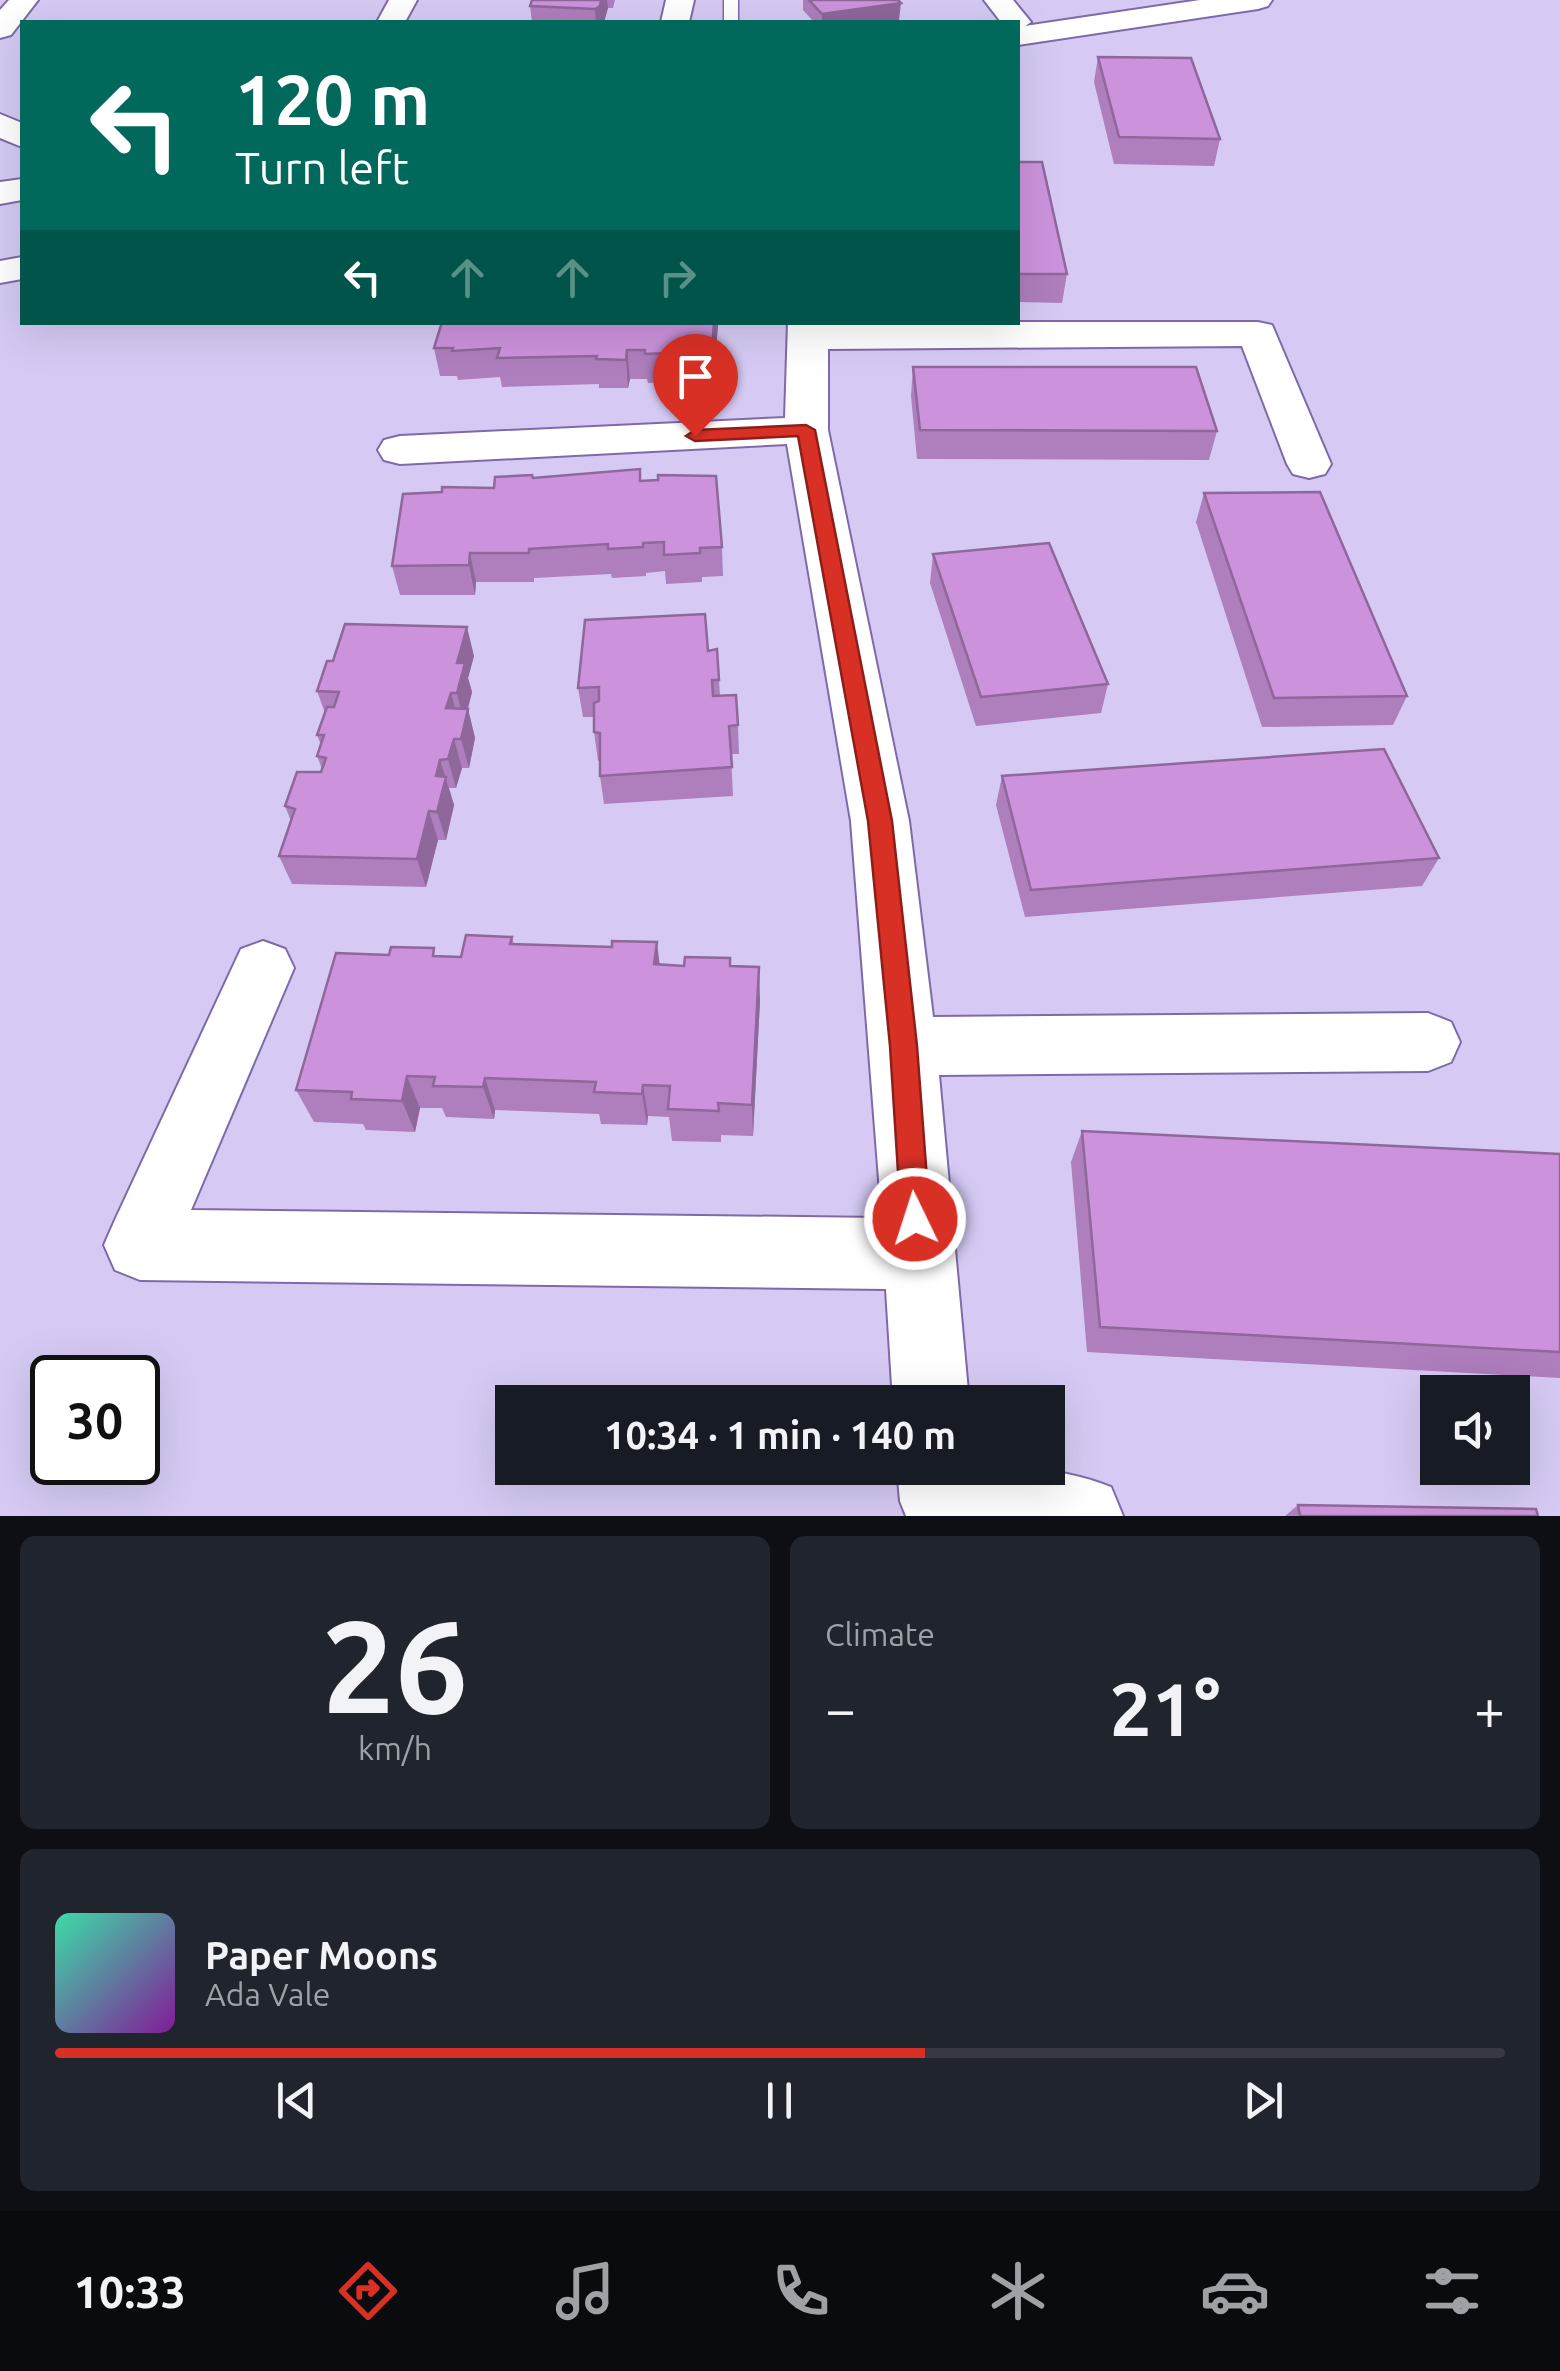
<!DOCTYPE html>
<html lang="en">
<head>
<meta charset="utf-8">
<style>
	body { margin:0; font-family:Ubuntu,sans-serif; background:#20242c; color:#f1f3f6; height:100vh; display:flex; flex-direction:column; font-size:38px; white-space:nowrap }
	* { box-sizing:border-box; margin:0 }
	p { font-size:32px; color:#9ea1a6 }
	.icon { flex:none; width:55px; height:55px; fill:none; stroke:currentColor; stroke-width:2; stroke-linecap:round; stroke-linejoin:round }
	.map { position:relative; height:1516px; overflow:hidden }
	.panel { display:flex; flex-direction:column; gap:20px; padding:20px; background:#0d0f14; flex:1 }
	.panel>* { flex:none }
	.banner { position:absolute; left:20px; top:20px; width:1000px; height:305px; border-radius:0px; box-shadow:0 10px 40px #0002; background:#00695c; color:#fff; overflow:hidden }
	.fabs { position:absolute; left:1420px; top:1375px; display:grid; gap:20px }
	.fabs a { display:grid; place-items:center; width:110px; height:110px; border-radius:0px; background:#171b24; box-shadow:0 10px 40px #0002; font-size:50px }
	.speed { position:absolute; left:30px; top:1355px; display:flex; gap:20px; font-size:50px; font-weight:700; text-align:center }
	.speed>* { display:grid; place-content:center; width:130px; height:130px; border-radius:50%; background:#171b24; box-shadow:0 10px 40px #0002; line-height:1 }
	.speed .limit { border:5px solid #111; border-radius:15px; background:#fff; color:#111 }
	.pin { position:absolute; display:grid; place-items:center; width:85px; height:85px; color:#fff; margin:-102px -42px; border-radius:50% 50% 50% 0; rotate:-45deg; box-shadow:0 0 10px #0007 }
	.pin .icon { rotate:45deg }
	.me { position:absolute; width:110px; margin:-55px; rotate:356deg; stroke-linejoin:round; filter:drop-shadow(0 0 8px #0008) }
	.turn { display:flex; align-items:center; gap:35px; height:210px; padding:0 50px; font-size:45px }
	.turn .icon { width:130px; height:130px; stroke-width:2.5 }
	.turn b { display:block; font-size:70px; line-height:85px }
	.lanes { display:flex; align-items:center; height:95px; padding:0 50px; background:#0003; justify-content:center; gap:50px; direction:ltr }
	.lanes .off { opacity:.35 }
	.big { font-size:75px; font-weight:600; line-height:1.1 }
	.panel .card { flex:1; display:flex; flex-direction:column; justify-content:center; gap:15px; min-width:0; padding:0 35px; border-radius:15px; background:#20242c }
	.panel .dial { align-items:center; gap:0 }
	.dial b { font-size:130px; line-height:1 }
	.song { display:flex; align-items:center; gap:30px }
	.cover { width:120px; height:120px; border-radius:15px; background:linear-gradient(135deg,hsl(160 70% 55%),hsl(290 70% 35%)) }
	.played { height:10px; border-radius:5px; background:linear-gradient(90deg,#d93025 60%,#363941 60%) }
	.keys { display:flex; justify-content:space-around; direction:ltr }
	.heat { display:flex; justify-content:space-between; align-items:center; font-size:55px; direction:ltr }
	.panel .tiles { flex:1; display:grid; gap:20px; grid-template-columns:1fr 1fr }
	.card:last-child { grid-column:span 2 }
	.trip { position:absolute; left:495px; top:1385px; width:570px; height:100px; border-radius:0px; background:#171b24; box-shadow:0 10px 40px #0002; font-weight:600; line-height:100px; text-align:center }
	.menu { display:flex; height:160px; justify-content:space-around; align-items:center; background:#090b0e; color:#9ea1a6 }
	.menu .icon { width:70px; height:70px }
	.menu .active { color:#d93025 }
	.menu b { font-size:45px; color:#f1f3f6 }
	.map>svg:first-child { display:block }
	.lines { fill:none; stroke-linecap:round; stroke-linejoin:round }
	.lane-casing { stroke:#7f6aa9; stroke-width:3 }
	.street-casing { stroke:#7f6aa9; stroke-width:4 }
	.secondary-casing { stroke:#7f6aa9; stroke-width:4 }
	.highway-casing { stroke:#7f6aa9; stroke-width:4 }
	.lane { fill:#fff; fill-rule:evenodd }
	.street { fill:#fff; fill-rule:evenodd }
	.secondary { fill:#fff; fill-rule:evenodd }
	.highway { fill:#fff; fill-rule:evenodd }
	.wall { fill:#af7ebd }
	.shaded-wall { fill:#8f679a }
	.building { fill:#cc93dc; stroke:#8f679a; stroke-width:2.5 }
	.route { fill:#d93025; stroke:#8d1f18; stroke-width:2.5 }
</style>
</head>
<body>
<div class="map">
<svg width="1560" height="1516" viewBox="0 0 1560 1516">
	<rect width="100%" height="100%" fill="#d6caf4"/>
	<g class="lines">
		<g class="lane-casing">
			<rect id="lane" x="724" y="0" width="14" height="22"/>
		</g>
		<g class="street-casing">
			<g id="street">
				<path d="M389 0H417L405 22H377Z"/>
				<path d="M666 0H694L689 22H661Z"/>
				<path d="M984 0H1013L1031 22 1018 31V22H1001Z"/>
				<path d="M788 322H1258L1272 325 1331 464 1325 474 1309 478 1293 474 1287 464 1242 346 828 349V430L909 821 933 1017 1428 1013 1451 1022 1460 1042 1451 1062 1428 1071 939 1075 969 1402H893L886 1289 140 1280 115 1270 104 1245 115 1220 241 949 263 941 285 949 294 968 191 1210 882 1218 851 821 787 444 400 464 384 460 378 450 384 440 400 436 785 418Z"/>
				<path d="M897 1468C965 1464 1047 1461 1111 1487L1123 1516H906L900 1501Z"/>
			</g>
		</g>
		<g class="secondary-casing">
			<g id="secondary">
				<path d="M1200 0H1272L1268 6 1258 9 1018 45V27Z"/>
				<path d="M22 179V200L0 204V182Z"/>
				<path d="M22 257V279L0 283V261Z"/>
			</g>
		</g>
		<g class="highway-casing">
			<g id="highway">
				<path d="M9 0H38L11 35 0 38V10Z"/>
				<path d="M0 114 22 123V147L0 138Z"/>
			</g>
		</g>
		<use href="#lane" class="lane"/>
		<use href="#street" class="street"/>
		<use href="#secondary" class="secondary"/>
		<use href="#highway" class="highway"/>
	</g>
	<g class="wall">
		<path d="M532 0H615L613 8H608L604 22H532L530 6Z"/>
		<path d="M803 0H898L899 20 883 22H814L803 10Z"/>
		<path d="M1098 57 1220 139 1214 166 1114 164 1094 82Z"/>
		<path d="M1018 162 1067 274 1062 303 1018 302Z"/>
		<path d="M442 322H718L713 380 648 383 647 379H630L628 388H599V384L502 387 500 377 458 380 457 376H440L434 348Z"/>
		<path d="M913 367 1217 431 1209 460 917 459 911 396Z"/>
		<path d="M640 469 641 481 722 547 723 576 702 577V582L666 584 665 571 646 573V576L612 578 611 574 534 578V582H476L475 595H400L392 566 494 488 533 478Z"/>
		<path d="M1204 493 1407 696 1393 725 1262 727 1196 522Z"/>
		<path d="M933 554 1108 684 1101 713 976 726 930 583Z"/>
		<path d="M717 649 720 696 738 725 739 754H731L733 796 604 804 600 776V761H598L594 732V717H583L578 688Z"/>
		<path d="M474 656 468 678 472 692 468 709 475 738 469 768H462L456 788H449L454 805 446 840H438L426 887 292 884 279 856 291 821 285 806 321 772 322 769 317 756 321 745 317 735 325 713 317 691 333 661Z"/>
		<path d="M1002 776 1439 858 1422 886 1025 917 996 805Z"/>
		<path d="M512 937 514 944 659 965 731 966 760 1001 753 1136 721 1135V1142L672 1141 669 1117 648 1116 647 1125 601 1124 599 1114 495 1110 494 1119 446 1117 442 1108H420L415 1132 366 1130 363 1124 314 1122 296 1090 389 955 461 957Z"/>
		<path d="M1082 1131 1560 1154V1378L1087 1352 1071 1162Z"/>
		<path d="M1298 1505 1538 1516H1285Z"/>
	</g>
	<g class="shaded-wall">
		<path d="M601 0H607L608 8 604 22H596L595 9Z"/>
		<path d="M901 3 899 20 883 22H822V14Z"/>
		<path d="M714 322H718V327L713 380 712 351Z"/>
		<path d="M627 350 630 379 628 388 626 360Z"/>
		<path d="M470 553 476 582 475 595 469 565Z"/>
		<path d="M467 627 474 656 468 678 472 692 464 722 457 693V663Z"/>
		<path d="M451 693 459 722 446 708Z"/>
		<path d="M468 709 475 738 469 768 461 739Z"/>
		<path d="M454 739 462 768 456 788 448 759Z"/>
		<path d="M440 760 454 805 446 840 437 812 436 776Z"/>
		<path d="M429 811 438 840 426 887 417 859Z"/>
		<path d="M657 942 661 976 654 964Z"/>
		<path d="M759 967 760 1001 753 1136 752 1105Z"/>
		<path d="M407 1076 420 1108 415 1132 402 1101Z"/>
		<path d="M485 1078 495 1110 494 1119 483 1087Z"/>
		<path d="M643 1085 648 1116 647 1125 642 1094Z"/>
	</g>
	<g class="building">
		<path d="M532 0H601L600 6 595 9 530 6Z"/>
		<path d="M809 0H898L901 3 822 14Z"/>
		<path d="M1098 57 1191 58 1220 139 1119 137Z"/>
		<path d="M1018 162H1042L1067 274H1018Z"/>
		<path d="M442 322H714L712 351 645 354V350H627L626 360 596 359 597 356 497 358 500 348 452 351 453 348H434Z"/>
		<path d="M913 367H1196L1217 431 920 430Z"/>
		<path d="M640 469V481L658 480V475L716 476 722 547 700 548V553L664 555V542L643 543V547L608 549V544L529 549V553H470L469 565 392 566 403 494 442 492V487L494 488 495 477 532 475 533 478Z"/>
		<path d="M1320 492 1407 696 1274 698 1204 493Z"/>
		<path d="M1049 543 1108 684 981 697 933 554Z"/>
		<path d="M705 614 708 651 717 649 719 680H712L713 696 736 695 738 725 729 726 732 767 600 776V733L594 732V703L599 701V687L578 688 585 620Z"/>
		<path d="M345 624 467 627 457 663H465L457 693H451L446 708 468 709 461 739H454L448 759 440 760 436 776 446 777 437 812 429 811 417 859 279 856 295 809 285 806 297 772H321L326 758 317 756 324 735H317L327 707H334L339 692 317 691 327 661H333Z"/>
		<path d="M1384 749 1439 858 1031 890 1002 776Z"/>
		<path d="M466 935 512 937 510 944 612 947V941L657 942 654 964 684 966 685 957 730 958V966L759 967 752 1105 718 1103 719 1111 668 1109 670 1086 643 1085 642 1094 594 1092 596 1082 485 1078 483 1087 433 1086 435 1077 407 1076 402 1101 351 1099 352 1092 296 1090 336 953 389 955 391 947 434 948 433 956 461 957Z"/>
		<path d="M1082 1131 1560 1154V1352L1100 1327Z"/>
		<path d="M1298 1505 1536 1509 1538 1516H1300Z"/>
	</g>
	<path class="route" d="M806 425 815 430 892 821 917 1046 930 1219 926 1229 915 1233 905 1229 901 1219 890 1046 868 821 798 436 695 441 686 436 695 430Z"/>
</svg>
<div class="fabs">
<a><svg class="icon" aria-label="sound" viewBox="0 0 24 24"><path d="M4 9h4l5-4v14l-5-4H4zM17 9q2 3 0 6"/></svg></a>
</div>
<div class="speed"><div class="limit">30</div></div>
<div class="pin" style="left:695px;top:436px;background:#d93025"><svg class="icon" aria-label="arrive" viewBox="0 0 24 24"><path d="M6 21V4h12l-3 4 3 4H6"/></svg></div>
<svg class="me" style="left:915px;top:1219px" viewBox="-20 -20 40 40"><circle r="17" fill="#d93025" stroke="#fff" stroke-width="3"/><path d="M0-11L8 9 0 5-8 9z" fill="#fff"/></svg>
<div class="trip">10:34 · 1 min · 140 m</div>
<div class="banner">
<div class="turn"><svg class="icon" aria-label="left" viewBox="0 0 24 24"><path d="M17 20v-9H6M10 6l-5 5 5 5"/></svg><div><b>120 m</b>Turn left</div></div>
<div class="lanes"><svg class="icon" aria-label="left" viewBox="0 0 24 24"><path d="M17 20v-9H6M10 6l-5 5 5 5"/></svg><svg class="icon off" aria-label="ahead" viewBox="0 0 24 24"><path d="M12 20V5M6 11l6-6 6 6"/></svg><svg class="icon off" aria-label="ahead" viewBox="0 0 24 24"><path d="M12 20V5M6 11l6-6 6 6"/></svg><svg class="icon off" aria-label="right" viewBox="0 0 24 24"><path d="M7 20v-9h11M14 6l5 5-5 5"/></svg></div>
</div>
</div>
<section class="panel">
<div class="tiles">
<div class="card dial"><b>26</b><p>km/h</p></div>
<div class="card"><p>Climate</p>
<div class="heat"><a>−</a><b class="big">21°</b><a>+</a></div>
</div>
<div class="card">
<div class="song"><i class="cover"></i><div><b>Paper Moons</b><p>Ada Vale</p></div></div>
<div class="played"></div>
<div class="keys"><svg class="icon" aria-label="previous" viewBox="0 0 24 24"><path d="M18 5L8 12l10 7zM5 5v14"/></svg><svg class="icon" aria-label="pause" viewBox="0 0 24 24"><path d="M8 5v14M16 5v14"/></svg><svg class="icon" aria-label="next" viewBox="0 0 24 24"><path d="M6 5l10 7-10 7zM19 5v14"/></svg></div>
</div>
</div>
</section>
<nav class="menu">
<b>10:33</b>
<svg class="icon active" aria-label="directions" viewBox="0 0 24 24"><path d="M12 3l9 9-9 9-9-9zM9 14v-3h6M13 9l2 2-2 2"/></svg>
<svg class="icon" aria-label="music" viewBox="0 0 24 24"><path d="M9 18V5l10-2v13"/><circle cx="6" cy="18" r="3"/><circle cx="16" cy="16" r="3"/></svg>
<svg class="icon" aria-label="phone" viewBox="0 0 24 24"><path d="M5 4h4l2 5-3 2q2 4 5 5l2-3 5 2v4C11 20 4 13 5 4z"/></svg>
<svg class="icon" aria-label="climate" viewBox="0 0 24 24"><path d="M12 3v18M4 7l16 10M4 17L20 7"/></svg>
<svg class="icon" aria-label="car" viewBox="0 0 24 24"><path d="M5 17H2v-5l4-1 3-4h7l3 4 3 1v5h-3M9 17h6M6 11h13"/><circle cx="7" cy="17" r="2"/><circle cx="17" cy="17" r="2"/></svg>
<svg class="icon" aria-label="filters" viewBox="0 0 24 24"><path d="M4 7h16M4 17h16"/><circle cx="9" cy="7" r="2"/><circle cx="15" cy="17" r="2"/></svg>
</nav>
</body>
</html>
